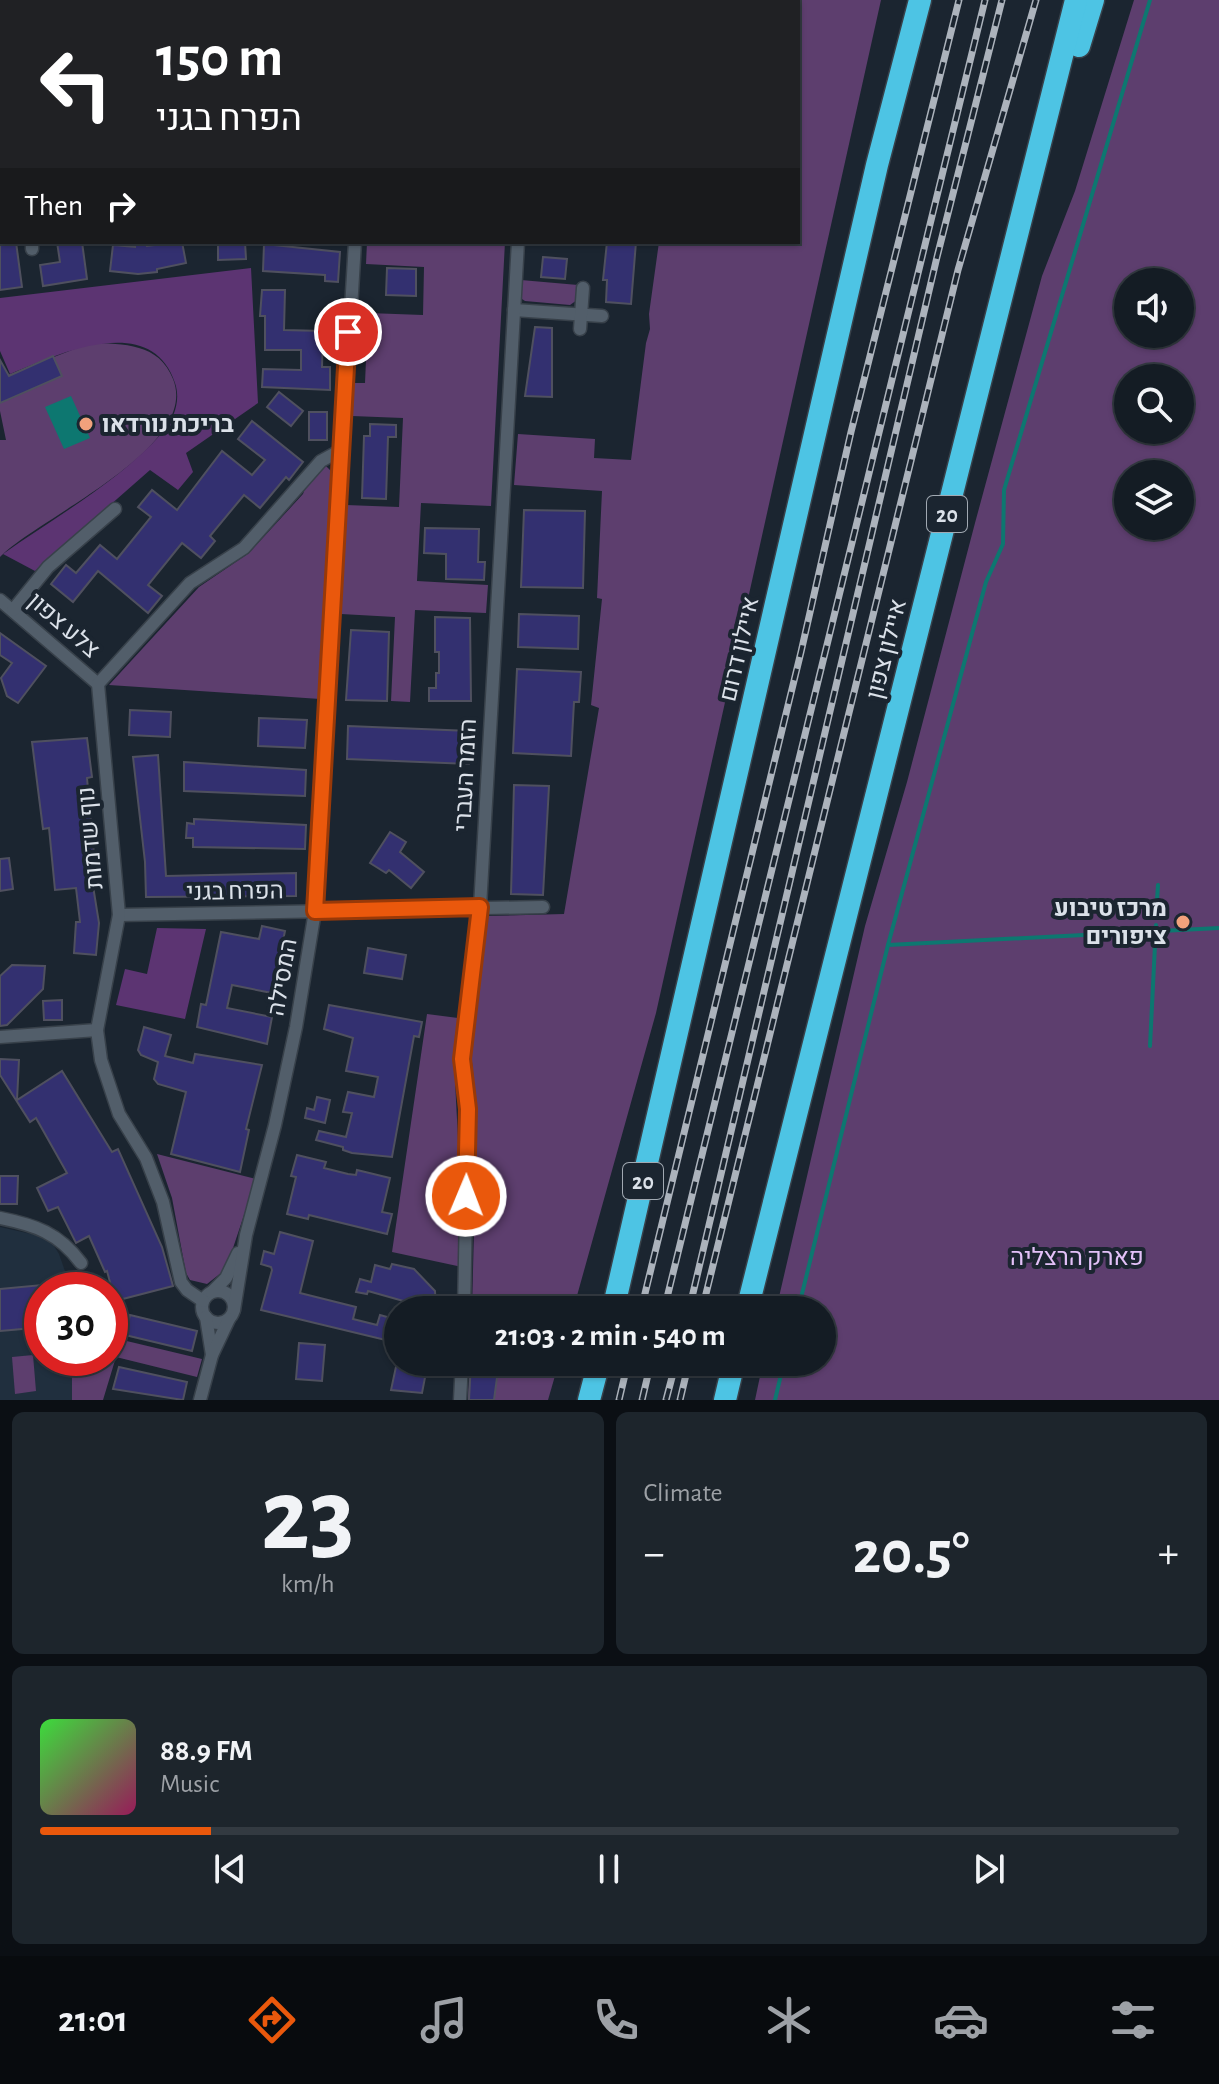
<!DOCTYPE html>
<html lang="en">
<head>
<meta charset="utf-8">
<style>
	body { margin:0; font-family:"Alegreya Sans",Heebo,sans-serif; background:#1d252c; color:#f1f3f6; height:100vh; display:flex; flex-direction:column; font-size:30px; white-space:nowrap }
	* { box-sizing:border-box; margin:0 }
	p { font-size:26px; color:#9da1a6 }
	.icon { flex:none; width:44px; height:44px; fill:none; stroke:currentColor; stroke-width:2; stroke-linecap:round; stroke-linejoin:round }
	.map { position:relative; height:1400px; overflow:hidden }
	.panel { display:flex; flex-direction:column; gap:12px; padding:12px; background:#0b0f14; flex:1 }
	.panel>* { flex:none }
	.hud { position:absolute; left:0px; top:0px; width:800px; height:244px; box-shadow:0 2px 6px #0004,0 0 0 2px #333a41; background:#202124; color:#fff; overflow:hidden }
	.buttons { position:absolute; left:1114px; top:268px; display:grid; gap:16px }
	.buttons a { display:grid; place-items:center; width:80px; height:80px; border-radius:50%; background:#141c24; box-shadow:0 2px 6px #0004,0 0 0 2px #333a41; font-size:40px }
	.speed { position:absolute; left:24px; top:1272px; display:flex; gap:16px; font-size:40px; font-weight:700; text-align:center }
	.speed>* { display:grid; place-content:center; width:104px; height:104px; border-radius:50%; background:#141c24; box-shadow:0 2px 6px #0004,0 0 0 2px #333a41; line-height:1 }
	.speed .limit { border:12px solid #d22; background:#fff; color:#111 }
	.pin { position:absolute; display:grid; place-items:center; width:68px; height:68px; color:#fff; margin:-34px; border:4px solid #fff; border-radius:50%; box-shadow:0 2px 8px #0007 }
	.me { position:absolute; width:88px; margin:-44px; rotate:1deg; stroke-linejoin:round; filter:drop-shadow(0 0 6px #0008) }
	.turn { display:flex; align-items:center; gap:28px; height:168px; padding:0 24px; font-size:36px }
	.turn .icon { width:104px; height:104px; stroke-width:2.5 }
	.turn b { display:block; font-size:56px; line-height:68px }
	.then { display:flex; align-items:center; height:76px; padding:0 24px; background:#0003; gap:16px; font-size:30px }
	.big { font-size:60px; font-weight:700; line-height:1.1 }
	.panel .card { flex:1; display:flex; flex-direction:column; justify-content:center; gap:12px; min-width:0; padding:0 28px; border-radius:12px; background:#1d252c }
	.panel .dial { align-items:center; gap:0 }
	.dial b { font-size:104px; line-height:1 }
	.song { display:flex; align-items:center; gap:24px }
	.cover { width:96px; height:96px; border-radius:12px; background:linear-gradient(135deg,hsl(120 70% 55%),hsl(330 70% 35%)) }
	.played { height:8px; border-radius:4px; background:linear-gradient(90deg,#ea580c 15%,#333a41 15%) }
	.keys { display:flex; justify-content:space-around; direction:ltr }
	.heat { display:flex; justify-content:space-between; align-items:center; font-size:44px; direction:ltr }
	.panel .tiles { flex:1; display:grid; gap:12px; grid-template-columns:1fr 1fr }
	.card:last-child { grid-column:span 2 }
	.trip { position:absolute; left:384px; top:1296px; width:452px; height:80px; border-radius:40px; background:#141c24; box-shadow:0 2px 6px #0004,0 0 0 2px #333a41; font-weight:700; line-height:80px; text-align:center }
	.tabs { display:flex; height:128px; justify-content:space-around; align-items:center; background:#080b0e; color:#9da1a6 }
	.tabs .icon { width:56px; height:56px }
	.tabs .active { color:#ea580c }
	.tabs b { font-size:36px; color:#f1f3f6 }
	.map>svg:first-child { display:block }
	.built { fill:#202f3e }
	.green { fill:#5d3e6e; fill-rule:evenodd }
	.forest { fill:#5c3472 }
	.water { fill:#0d7770 }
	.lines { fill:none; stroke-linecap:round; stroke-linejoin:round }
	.stream { stroke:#0d7770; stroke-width:4 }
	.building { fill:#333070; stroke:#4f505f; stroke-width:2 }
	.street-casing { stroke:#38414a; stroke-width:15 }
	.secondary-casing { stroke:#38414a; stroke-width:21 }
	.highway-casing { stroke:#38414a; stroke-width:25 }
	.street { stroke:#525e6a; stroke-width:12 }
	.secondary { stroke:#525e6a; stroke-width:18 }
	.highway { stroke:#4dc4e4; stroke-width:22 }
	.rail-casing { stroke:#acb3bc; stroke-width:7 }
	.rail { stroke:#1b2530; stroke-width:4; stroke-dasharray:12; stroke-linecap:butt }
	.route-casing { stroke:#983908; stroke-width:20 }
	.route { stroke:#ea580c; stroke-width:14 }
	.poi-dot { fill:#f1a17c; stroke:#1b2530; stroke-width:3 }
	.labels { text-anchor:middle; stroke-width:8; stroke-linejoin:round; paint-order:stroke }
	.shield { fill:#1b2530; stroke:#a1a9b2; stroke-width:2 }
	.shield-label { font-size:22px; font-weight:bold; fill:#dbe1e9 }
	.poi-label { font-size:24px; font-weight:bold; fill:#dbe1e9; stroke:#1b2530; text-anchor:start }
	.street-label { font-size:24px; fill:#dbe1e9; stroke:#1b2530 }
	.park-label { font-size:24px; fill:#e3c1f8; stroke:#1b2530 }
</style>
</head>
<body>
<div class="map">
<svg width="1219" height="1400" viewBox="0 0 1219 1400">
	<rect width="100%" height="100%" fill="#1b2530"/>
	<path class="built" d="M0 1227 49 1238 59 1254 66 1274V1290H42V1358H72V1400H0Z"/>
	<g class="green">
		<path d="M690 0H881L656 1013 573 1310H472L477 1111 470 1043 488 916 564 914 599 708 591 705 602 599 597 598 602 491 514 485 518 434 595 439 594 458 631 460 646 343 650 329 649 314 659 242H798V2Z"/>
		<path d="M1134 0H1219V1400H755L763 1362H822V1310H776L865 926 907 782 975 523 1042 276 1075 191ZM1128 282H1180V334H1128ZM1128 378H1180V430H1128ZM1180 474V526H1128V474Z"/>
		<path d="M367 242H505L491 506 421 503 417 581 488 585 486 613 415 610 410 702 391 701 395 617 341 614 346 505 399 507 403 418 352 416 353 383H365L368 313 423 315 424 267 366 264Z"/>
		<path d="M521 280 578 285 577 300 570 305 525 301 519 297Z"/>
		<path d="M90 343C124 344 159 343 173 379 201 448 39 517 0 557V440H6L0 411V378Z"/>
		<path d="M325 465 332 472 320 699 109 685 199 587 249 553 303 494 308 480Z"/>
		<path d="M427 1014 458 1018C450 1070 460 1120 458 1173L465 1174 462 1267 392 1252Z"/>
		<path d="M157 1154 256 1179 226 1269 207 1284 190 1280 186 1273 172 1198Z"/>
		<path d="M110 1337 202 1359 197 1377 116 1357 103 1400H72V1358H110Z"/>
		<path d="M33 1355 36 1391 15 1394 12 1357Z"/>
		<path d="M470 1362H559L548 1400H468Z"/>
	</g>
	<g class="forest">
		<path d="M251 268 258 403 186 453 193 472 178 490 150 470 35 571 3 554C55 517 120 481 162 433 174 419 181 401 175 383 151 310 56 355 10 374L0 351V298Z"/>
		<path d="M157 928 206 929 185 1019 116 1005 125 969 147 974Z"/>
	</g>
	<path class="water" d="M71 396 90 438 64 449 45 407Z"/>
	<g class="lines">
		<g class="stream">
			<path d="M1156 916 1158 885"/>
			<path d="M888 945 1219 928"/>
			<path d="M1150 1046 1156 925"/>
			<path d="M798 1310 888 945 986 582 1003 544 1004 490 1150 0"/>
			<path d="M775 1400 784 1362"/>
		</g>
	</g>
	<g class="building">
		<path d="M0 242H16L22 287 0 290Z"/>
		<path d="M57 242H82L87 279 43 286 40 265 60 262Z"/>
		<path d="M135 242H147V246L182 242 186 263 157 269V272L138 274 110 271 113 245 135 247Z"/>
		<path d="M245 242 246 259 218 260V243Z"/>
		<path d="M607 242H636L631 304 606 302 607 280H603Z"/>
		<path d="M264 244 340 252 338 282 325 281V275L263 271Z"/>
		<path d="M543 257 567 259 565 279 541 277Z"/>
		<path d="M387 268 416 269V296L386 295Z"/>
		<path d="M262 290H285L284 330 323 331 322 367H330V390L262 387 263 369 301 370V350H265V316H260Z"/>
		<path d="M535 327 552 328V397L525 396Z"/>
		<path d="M53 356 62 376 0 403V360L9 376Z"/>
		<path d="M279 392 303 411 291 426 267 407Z"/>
		<rect x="309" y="412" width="18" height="28"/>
		<path d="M252 421 303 462 289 480 286 477 260 508 244 495 210 536 215 541 201 558 182 543 148 585 162 596 148 613 98 571 73 602 51 584 66 565 76 573 100 545 117 559 151 517 138 507 152 490 177 510 222 451 252 475 265 460 238 439Z"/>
		<path d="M370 424 396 425V437H388L386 499 362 498 364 436H370Z"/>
		<path d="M524 510 585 511 583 588 521 587Z"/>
		<path d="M425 528 479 529 478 562H485L484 580 446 579V554L424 553Z"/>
		<path d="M519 614 579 616 578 649 518 647Z"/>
		<path d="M435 617 470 618 471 701H429V688H436V673H439V652H435Z"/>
		<path d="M351 630 389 632 387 701 346 700Z"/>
		<path d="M0 633 46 666 18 703 7 696 1 678 12 663 0 655Z"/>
		<path d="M517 669 581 672 579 702H574L571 756 513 753Z"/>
		<path d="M130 710 171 712 170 737 129 735Z"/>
		<path d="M259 718 307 720 305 748 258 746Z"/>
		<path d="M348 726 470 731 469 764 347 759Z"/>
		<path d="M87 738 92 777 87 778 97 886H93L99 923 96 955 74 953 76 922H80L76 888 55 890 49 828 43 829 32 742Z"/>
		<path d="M158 755 166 876 296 873V896L146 897 145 862 133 757Z"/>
		<path d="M184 762 306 770 305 796 184 791Z"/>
		<path d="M514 785 549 786 543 895 511 894Z"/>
		<path d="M194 819 306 825 305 849 193 847V838H186L187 823 194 824Z"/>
		<path d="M390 832 406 842 400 852 424 872 411 888 389 870 386 873 370 863Z"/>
		<path d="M9 858 13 889 0 891V859Z"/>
		<path d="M262 926 285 931 272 993 232 985 227 1008 272 1017 267 1044 197 1027 201 1004 206 1005 221 932 259 939Z"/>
		<path d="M368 948 406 955 402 979 364 973Z"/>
		<path d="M12 965 45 966 43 989 7 1025 0 1026V976Z"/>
		<path d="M62 1000V1020H44L43 1001Z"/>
		<path d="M329 1005 422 1022 419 1037 414 1036 392 1157 352 1153 343 1150V1147L316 1140 319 1131 346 1137 352 1113 343 1112 348 1092 374 1097 378 1077 346 1071 353 1038 324 1029Z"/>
		<path d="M144 1027 171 1035 165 1056 193 1063 195 1054 262 1065 246 1129 249 1130 240 1172 171 1154 186 1092 158 1084 154 1079 158 1062 141 1055 138 1050Z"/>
		<path d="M0 1059 19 1060 17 1100 62 1071 112 1152 118 1149 162 1247 173 1286 115 1301 107 1271 105 1272 89 1236 76 1243 58 1207 48 1211 37 1188 67 1173 36 1118 30 1122 0 1075Z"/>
		<path d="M317 1097 330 1100 325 1123 305 1118 307 1108 314 1110Z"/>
		<path d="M297 1155 326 1162 324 1168 348 1174 356 1175 357 1170 390 1178 382 1212 392 1214 387 1234 309 1215 308 1219 287 1214 296 1177 291 1176Z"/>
		<path d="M0 1176H18L17 1204H0Z"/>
		<path d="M280 1232 313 1241 300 1293 356 1307 353 1319 377 1325 380 1315 398 1320V1343L261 1310 272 1270 271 1267 261 1264 264 1251 274 1254Z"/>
		<path d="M392 1264 414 1269 435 1291 436 1310H406L407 1302 368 1291 367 1294 356 1292 360 1279 371 1282 375 1265 390 1269Z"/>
		<path d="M42 1285V1310L31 1311 33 1328 0 1331V1289Z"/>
		<path d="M130 1315 197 1331 192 1351 125 1335Z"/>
		<path d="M299 1343 325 1345 322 1381 296 1379Z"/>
		<path d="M397 1362H428L422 1393 391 1390Z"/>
		<path d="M471 1362 499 1363 494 1400H469Z"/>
		<path d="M119 1367 187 1382 183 1400 113 1389Z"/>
	</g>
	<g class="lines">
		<g class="street-casing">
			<g id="street">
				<path d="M371 2V0"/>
				<path d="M535 2 536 0"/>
				<path d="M0 156H2"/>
				<path d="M32 249V242"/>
				<path d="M514 310 602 316"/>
				<path d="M580 329 583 288"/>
				<path d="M0 600 98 684"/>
				<path d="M13 610 48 567 115 509"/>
				<path d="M119 915 543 907"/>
				<path d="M0 1037 97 1030"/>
				<path d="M0 1218C35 1225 59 1233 81 1263"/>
				<circle cx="218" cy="1307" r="16"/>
				<path d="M212 1292 226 1278 238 1253"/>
				<path d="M203 1301 187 1290 181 1282 163 1202 146 1158 119 1114 101 1060 97 1030 119 915 98 684 190 583 244 548 321 461 343 449"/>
				<path d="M234 1310 246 1235 275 1125 296 1027 315 911 355 242"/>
				<path d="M464 1310 468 1109 462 1059 480 907 518 242"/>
				<path d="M206 1317 212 1355"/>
				<path d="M200 1400 212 1355 229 1319"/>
				<path d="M460 1400 462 1362"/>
			</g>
		</g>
		<g class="secondary-casing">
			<g id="secondary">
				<path d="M28 2 29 0"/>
				<path d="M0 41 2 38"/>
			</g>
		</g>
		<g class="highway-casing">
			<g id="highway">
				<path d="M1079 46 1093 0"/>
				<path d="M613 1310 877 165 920 0"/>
				<path d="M747 1310 1076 0"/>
				<path d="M589 1400 599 1362"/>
				<path d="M725 1400 734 1362"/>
			</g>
		</g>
		<use href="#street" class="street"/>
		<use href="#secondary" class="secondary"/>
		<use href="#highway" class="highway"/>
		<g class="rail-casing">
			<g id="rail">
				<path d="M641 1310 801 652 851 432 959 0"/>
				<path d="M664 1310 985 0"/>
				<path d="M689 1310 937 257 1002 0"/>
				<path d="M702 1310 958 270 1036 0"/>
				<path d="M619 1400 628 1362"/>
				<path d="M642 1400 651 1362"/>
				<path d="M666 1400 676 1362"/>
				<path d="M680 1400 689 1362"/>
			</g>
		</g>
		<use href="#rail" class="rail"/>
	</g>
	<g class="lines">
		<g class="route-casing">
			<path id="route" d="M348 332 315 911 480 907 462 1059 468 1109 466 1196"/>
		</g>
		<use href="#route" class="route"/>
	</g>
	<g class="poi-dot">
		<circle cx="86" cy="424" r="8"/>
		<circle cx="1183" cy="922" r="8"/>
	</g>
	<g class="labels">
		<g class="shield">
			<rect x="927" y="496" width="40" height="36" rx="6"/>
			<rect x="623" y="1163" width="40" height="36" rx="6"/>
		</g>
		<g class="shield-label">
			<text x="947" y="522">20</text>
			<text x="643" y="1189">20</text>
		</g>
		<g class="poi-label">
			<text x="102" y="432">בריכת נורדאו</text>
			<text x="1167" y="916" text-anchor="end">מרכז טיבוע<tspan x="1167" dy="28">ציפורים</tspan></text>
		</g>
		<g class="street-label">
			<text transform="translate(64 625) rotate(41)" y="8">צלע צפון</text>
			<text transform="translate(739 649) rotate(-77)" y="8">איילון דרום</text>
			<text transform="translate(886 649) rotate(-76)" y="8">איילון צפון</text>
			<text transform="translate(465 775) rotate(-87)" y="8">הזמר העברי</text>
			<text transform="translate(90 838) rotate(-95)" y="8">נוף שדמות</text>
			<text transform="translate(235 891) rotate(-1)" y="8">הפרח בגני</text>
			<text transform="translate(282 977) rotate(-80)" y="8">המסילה</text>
		</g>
		<g class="park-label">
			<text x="1077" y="1265">פארק הרצליה</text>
		</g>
	</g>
</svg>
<div class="buttons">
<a><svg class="icon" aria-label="sound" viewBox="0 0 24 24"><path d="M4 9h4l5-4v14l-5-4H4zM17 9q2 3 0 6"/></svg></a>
<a><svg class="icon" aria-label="search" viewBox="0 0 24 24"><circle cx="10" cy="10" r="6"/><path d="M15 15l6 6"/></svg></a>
<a><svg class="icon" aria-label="layers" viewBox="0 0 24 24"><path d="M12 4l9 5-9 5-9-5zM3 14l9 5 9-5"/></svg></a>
</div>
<div class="speed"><div class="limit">30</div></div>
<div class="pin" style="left:348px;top:332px;background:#d93025"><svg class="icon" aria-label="arrive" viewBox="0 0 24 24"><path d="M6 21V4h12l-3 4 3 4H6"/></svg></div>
<svg class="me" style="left:466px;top:1196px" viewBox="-20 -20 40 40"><circle r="17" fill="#ea580c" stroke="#fff" stroke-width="3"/><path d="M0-11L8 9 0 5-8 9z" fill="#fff"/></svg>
<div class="trip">21:03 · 2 min · 540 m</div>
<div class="hud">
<div class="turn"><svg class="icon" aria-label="left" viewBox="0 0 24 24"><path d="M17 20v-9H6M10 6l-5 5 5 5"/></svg><div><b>150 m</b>הפרח בגני</div></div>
<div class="then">Then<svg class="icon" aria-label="right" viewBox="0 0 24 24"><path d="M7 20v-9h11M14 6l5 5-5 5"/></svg></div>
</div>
</div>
<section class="panel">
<div class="tiles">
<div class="card dial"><b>23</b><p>km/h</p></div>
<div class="card"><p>Climate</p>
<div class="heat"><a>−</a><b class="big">20.5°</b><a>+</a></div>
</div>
<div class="card">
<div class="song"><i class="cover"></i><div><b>88.9 FM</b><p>Music</p></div></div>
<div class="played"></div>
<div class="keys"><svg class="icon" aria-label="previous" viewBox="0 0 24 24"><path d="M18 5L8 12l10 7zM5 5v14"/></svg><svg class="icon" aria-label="pause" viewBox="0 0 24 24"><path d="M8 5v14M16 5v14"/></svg><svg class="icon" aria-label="next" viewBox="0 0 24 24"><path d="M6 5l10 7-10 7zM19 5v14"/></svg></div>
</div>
</div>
</section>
<nav class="tabs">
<b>21:01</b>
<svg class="icon active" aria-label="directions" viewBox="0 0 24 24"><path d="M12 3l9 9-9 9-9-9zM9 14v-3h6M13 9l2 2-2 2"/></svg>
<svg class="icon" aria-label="music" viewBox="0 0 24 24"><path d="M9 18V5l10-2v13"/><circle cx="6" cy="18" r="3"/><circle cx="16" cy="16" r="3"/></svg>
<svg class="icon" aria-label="phone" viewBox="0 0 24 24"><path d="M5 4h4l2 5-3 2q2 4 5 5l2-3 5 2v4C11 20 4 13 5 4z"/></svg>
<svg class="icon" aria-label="climate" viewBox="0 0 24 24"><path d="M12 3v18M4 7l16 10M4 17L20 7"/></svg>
<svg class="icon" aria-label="car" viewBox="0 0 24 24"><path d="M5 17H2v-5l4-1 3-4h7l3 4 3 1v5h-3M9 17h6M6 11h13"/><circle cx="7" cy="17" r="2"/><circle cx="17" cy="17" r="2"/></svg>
<svg class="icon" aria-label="filters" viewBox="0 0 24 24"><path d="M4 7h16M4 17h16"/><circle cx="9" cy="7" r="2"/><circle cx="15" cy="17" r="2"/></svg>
</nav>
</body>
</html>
